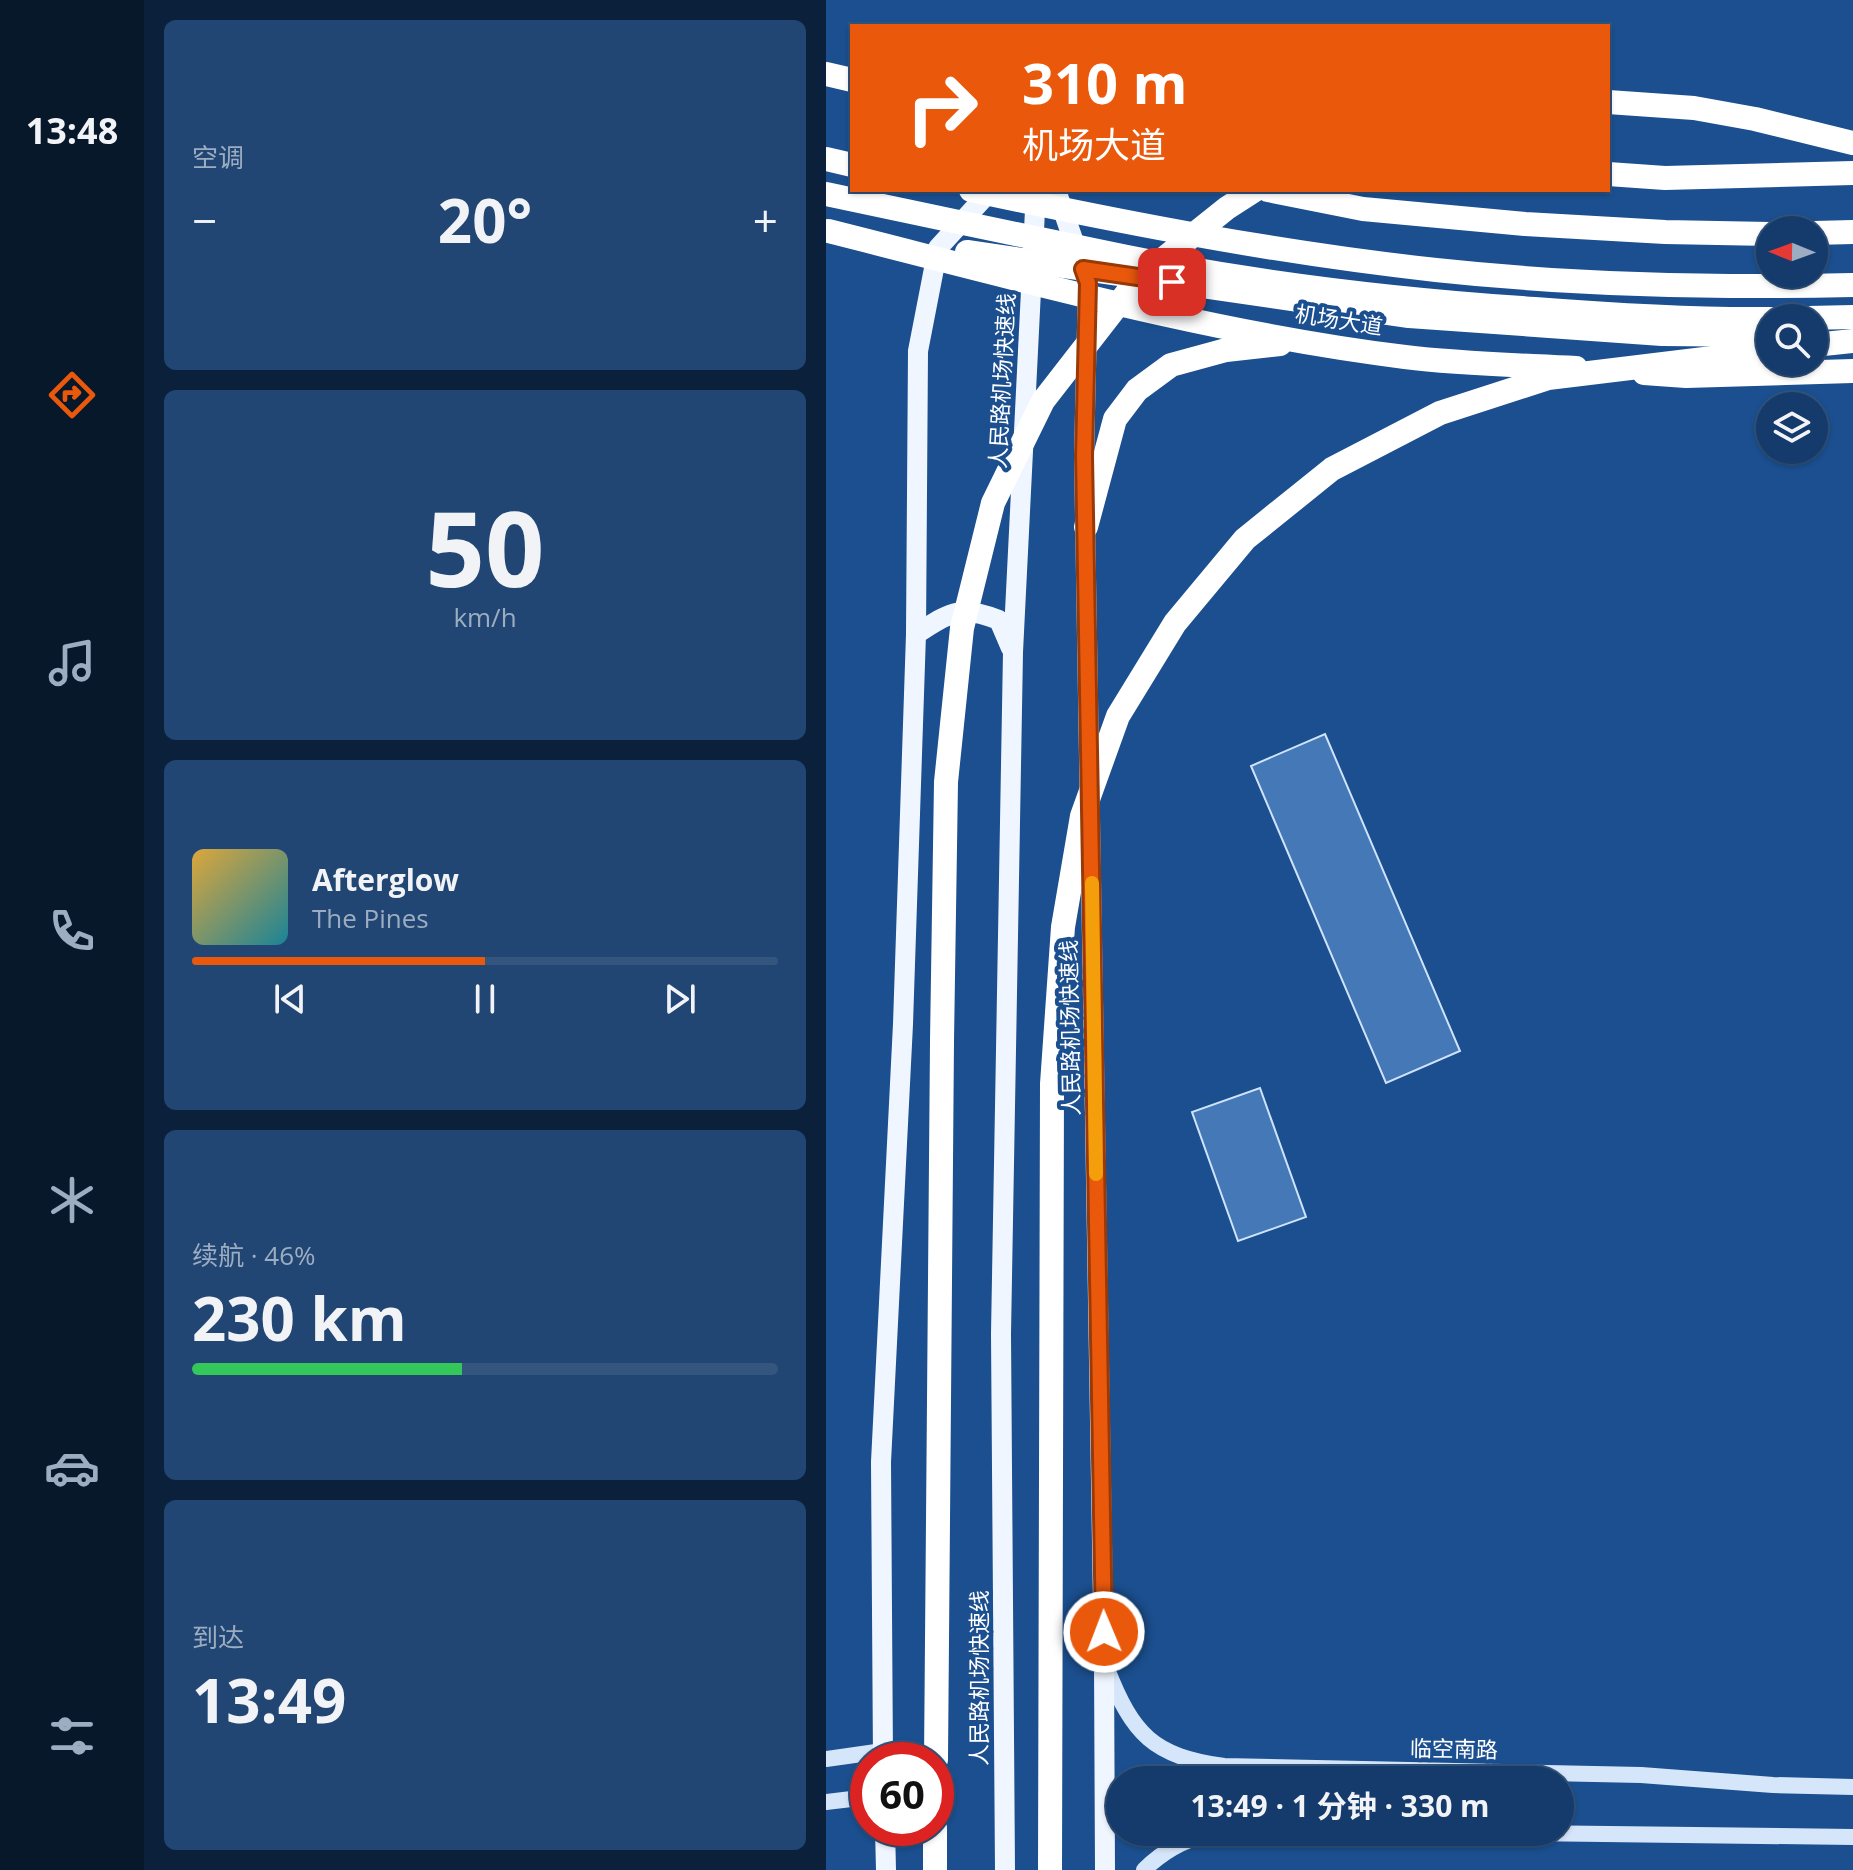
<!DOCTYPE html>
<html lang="zh">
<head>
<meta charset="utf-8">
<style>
	body { margin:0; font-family:"Open Sans","Noto Sans SC",sans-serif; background:#214673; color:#f1f3f6; height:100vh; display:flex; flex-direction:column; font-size:30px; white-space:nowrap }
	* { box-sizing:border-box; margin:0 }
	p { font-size:26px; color:#9dadc1 }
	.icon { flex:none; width:44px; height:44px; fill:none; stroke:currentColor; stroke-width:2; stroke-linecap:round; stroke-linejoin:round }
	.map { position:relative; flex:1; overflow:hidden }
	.drawer { display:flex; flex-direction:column; gap:20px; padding:20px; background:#0b203b; width:682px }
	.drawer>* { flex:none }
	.guide { position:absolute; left:24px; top:24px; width:760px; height:168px; border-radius:0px; box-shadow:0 2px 6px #0004,0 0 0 2px #33557e; background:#ea580c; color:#fff; overflow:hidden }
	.needle { width:52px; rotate:271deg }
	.controls { position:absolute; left:930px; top:216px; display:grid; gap:16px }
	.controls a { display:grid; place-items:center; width:72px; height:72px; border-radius:50%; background:#143b6b; box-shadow:0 2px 6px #0004,0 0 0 2px #33557e; font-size:40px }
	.speed { position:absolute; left:24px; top:1742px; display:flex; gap:16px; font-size:40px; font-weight:700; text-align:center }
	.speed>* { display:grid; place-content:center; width:104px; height:104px; border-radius:50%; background:#143b6b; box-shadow:0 2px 6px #0004,0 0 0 2px #33557e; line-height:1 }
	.speed .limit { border:12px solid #d22; background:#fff; color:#111 }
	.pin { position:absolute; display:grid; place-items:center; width:68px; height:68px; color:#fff; margin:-34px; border-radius:16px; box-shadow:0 4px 12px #0006 }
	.me { position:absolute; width:88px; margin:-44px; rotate:359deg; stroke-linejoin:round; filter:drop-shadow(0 0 6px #0008) }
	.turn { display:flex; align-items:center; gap:28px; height:168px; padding:0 40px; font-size:36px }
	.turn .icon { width:104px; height:104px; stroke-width:2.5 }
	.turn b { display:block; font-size:56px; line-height:68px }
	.big { font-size:60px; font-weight:700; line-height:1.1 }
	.drawer .widget { flex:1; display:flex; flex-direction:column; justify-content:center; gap:12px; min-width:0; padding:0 28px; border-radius:12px; background:#214673 }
	.drawer .dial { align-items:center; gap:0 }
	.dial b { font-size:104px; line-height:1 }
	.song { display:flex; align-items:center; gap:24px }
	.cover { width:96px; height:96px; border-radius:12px; background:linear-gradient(135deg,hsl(40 70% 55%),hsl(190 70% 35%)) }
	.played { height:8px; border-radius:4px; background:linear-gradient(90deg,#ea580c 50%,#33557e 50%) }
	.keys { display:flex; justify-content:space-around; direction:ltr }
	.heat { display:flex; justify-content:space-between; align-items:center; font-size:44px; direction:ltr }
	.charge { height:12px; border-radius:6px; background:linear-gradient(90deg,#34c759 46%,#33557e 0) }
	.trip { position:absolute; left:280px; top:1766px; width:468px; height:80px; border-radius:40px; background:#143b6b; box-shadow:0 2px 6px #0004,0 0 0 2px #33557e; font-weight:700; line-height:80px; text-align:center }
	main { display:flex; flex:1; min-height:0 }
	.dock { display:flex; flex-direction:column; width:144px; justify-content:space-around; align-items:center; background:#08182b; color:#9dadc1 }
	.dock .icon { width:56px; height:56px }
	.dock .active { color:#ea580c }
	.dock b { font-size:36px; color:#f1f3f6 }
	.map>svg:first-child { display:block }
	.building { fill:#4478b7; stroke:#cfe3fa; stroke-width:2 }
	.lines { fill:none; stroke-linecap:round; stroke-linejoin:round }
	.secondary { stroke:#d6e6fa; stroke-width:16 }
	.primary { stroke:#f0f6ff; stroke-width:20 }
	.highway { stroke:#fff; stroke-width:24 }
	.highway-bridge { stroke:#fff; stroke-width:24 }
	.route-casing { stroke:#983908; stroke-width:20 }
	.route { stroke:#ea580c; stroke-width:14 }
	.slow { stroke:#f59e0b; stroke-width:14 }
	.labels { text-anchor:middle; stroke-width:8; stroke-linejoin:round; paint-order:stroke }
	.street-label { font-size:22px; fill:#fff; stroke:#1b4f8f }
</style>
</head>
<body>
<main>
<nav class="dock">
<b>13:48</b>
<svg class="icon active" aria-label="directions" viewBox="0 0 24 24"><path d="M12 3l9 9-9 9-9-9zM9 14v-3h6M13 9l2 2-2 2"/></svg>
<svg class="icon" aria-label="music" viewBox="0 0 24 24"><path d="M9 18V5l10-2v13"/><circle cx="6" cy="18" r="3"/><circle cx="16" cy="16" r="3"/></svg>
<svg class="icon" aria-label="phone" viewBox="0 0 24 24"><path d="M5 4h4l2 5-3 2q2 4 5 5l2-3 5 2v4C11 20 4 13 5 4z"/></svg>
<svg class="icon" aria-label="climate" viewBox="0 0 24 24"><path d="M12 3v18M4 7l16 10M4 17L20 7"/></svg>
<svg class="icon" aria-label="car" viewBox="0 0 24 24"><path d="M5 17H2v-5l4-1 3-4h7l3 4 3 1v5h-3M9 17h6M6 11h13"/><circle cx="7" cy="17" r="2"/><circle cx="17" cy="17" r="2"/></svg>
<svg class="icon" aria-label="filters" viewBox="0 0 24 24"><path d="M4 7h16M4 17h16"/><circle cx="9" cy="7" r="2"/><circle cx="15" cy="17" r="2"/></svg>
</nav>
<section class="drawer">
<div class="widget"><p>空调</p>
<div class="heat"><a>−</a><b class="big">20°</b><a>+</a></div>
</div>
<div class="widget dial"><b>50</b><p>km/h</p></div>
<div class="widget">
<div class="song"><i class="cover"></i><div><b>Afterglow</b><p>The Pines</p></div></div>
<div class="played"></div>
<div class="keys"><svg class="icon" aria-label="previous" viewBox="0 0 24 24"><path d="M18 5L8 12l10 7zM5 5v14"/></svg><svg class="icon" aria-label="pause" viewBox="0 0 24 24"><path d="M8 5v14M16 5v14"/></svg><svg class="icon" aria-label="next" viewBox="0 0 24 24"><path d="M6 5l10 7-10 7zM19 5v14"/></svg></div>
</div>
<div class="widget"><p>续航 · 46%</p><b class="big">230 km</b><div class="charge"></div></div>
<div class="widget"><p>到达</p><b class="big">13:49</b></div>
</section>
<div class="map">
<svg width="1027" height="1870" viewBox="0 0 1027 1870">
	<rect width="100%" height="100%" fill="#1b4f8f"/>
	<g class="building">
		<path d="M499 734 634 1051 560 1083 425 766Z"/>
		<path d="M434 1088 480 1217 412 1241 366 1112Z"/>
	</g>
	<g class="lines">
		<g class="secondary">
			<path d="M281 1669C307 1735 327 1756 398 1766L815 1775 947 1785 1027 1787"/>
			<path d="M0 1759 57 1751"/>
			<path d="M0 1802 42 1797"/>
			<path d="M610 1832 1027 1837"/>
			<path d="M318 1870C339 1849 363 1837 391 1832"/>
		</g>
		<g class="primary">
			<path d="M230 190 262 283 258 456 278 1663 279 1870"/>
			<path d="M90 634C124 613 133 604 173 620L185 648"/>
			<path d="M57 1760 55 1462 77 1024 90 634 92 351 112 248 165 190"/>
			<path d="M59 1828 60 1870"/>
			<path d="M179 1870 175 1334 187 652 210 190"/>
		</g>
		<g class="highway">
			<path d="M0 74 26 80"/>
			<path d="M782 102 868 108 929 119 1027 143"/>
			<path d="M0 159 26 165"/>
			<path d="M782 174 839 178 1027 173"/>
			<path d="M442 190 537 209 699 224 839 232 944 234"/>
			<path d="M2 231C193 279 384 333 579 357 635 364 693 365 750 368"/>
			<path d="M988 233 1027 232"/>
			<path d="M141 252 583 316 836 334 944 335"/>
			<path d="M982 318 1027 317"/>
			<path d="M988 345 1027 341"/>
			<path d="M818 373 860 376 1027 371"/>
			<path d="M260 527 289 419 311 390 345 365 400 350 454 344"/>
			<path d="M110 1760 116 1041"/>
			<path d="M109 1870V1828"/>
		</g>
		<g class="highway-bridge">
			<path d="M145 190C299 223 453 253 610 270 748 285 888 288 1027 285"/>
			<path d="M0 194C100 215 201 237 301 257 436 284 572 300 709 309 787 315 866 320 944 319"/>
			<path d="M116 1041 120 782 136 628 167 503 217 401 311 280 401 208 429 190"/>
			<path d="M224 1870 226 1084 237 927 256 816 292 716 349 623 419 539 506 469 614 413 722 378 944 351"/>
		</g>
	</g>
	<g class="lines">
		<g class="route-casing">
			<path id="route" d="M278 1632 258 456 262 283 257 269 346 282"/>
		</g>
		<use href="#route" class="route"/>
		<path class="slow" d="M266 883 270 1174"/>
	</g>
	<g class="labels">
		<g class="street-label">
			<text transform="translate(513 320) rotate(9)" y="8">机场大道</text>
			<text transform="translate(176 381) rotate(-87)" y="8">人民路机场快速线</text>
			<text transform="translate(244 1028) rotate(-91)" y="8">人民路机场快速线</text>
			<text transform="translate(153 1678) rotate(-90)" y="8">人民路机场快速线</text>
			<text transform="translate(628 1749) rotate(1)" y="8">临空南路</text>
		</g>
	</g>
</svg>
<div class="controls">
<a><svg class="needle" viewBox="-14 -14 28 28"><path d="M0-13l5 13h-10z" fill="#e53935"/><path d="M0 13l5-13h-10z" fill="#9dadc1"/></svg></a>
<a><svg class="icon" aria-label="search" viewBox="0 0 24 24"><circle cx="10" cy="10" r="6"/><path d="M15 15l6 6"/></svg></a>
<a><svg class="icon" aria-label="layers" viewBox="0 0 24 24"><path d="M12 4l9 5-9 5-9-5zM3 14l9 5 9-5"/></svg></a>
</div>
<div class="speed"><div class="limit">60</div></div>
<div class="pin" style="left:346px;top:282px;background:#d93025"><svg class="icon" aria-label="arrive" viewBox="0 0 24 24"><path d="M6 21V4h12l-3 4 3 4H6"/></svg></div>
<svg class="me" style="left:278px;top:1632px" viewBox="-20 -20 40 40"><circle r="17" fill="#ea580c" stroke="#fff" stroke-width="3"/><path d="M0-11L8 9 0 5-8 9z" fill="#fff"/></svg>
<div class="trip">13:49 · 1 分钟 · 330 m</div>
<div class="guide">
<div class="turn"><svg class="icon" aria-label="right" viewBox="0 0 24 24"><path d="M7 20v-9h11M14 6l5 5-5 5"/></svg><div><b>310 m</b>机场大道</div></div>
</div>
</div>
</main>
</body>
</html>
